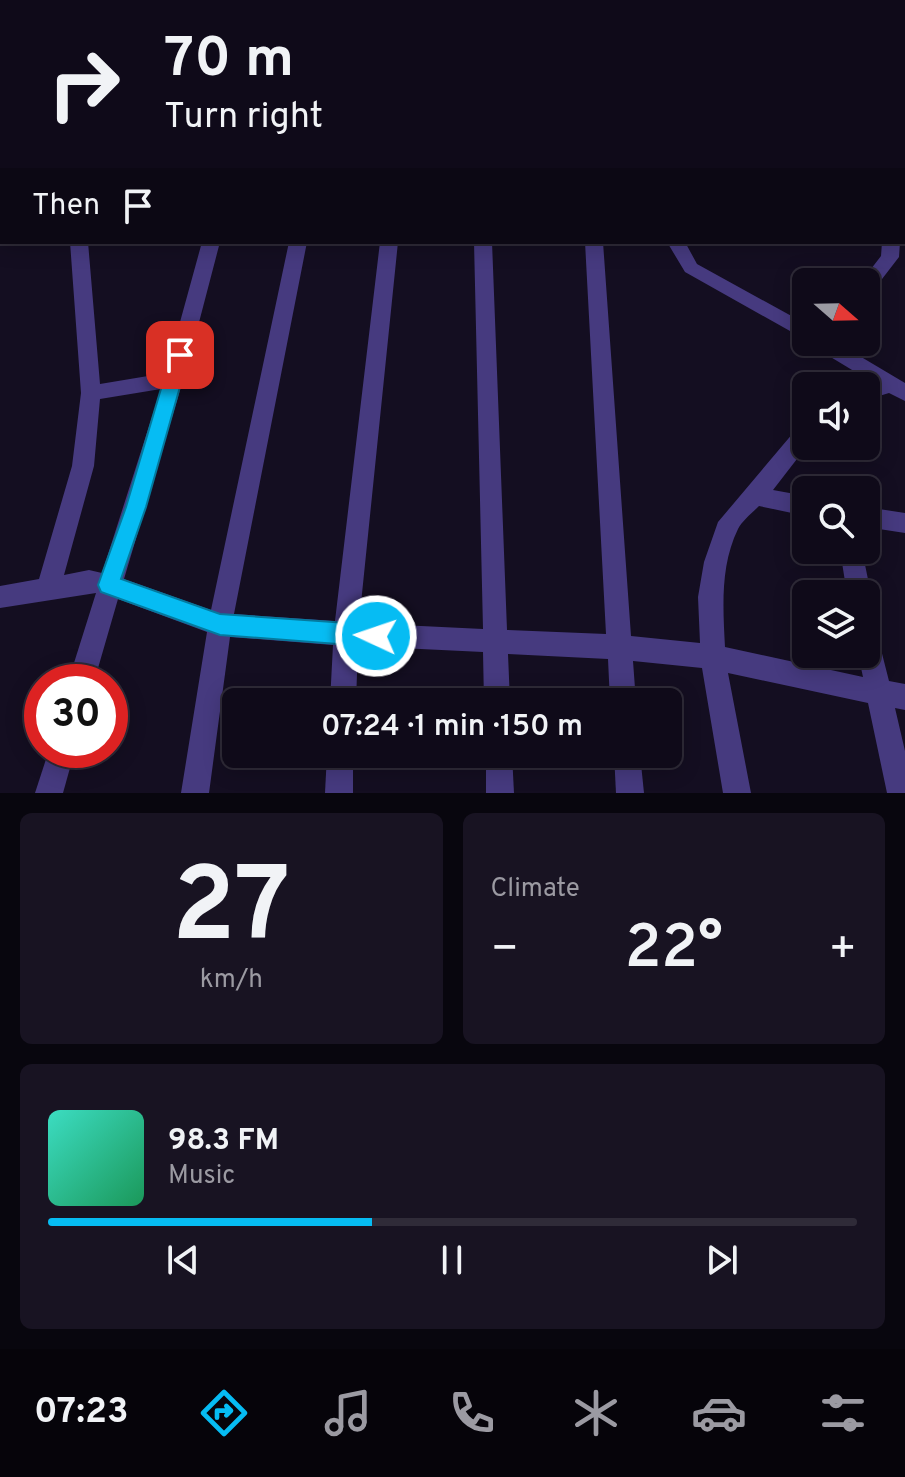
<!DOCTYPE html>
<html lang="en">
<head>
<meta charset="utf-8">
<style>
	body { margin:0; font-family:Overpass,sans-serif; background:#181322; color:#f1f3f6; height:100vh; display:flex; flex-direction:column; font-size:30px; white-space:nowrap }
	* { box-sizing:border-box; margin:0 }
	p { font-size:26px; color:#9b9aa2 }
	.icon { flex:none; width:44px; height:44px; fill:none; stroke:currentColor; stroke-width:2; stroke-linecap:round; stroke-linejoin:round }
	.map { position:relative; height:793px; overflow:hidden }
	.details { display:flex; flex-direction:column; gap:20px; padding:20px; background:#08060e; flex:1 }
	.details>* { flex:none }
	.top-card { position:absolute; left:0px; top:0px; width:906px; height:244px; box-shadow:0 4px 20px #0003,0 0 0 2px #2f2b38; background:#0f0a19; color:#f1f3f6; overflow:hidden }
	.needle { width:52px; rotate:110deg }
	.controls { position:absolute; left:792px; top:268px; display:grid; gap:16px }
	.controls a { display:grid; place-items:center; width:88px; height:88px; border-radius:12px; background:#0f0a19; box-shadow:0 4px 20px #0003,0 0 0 2px #2f2b38; font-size:40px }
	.speed { position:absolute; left:24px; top:664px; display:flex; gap:16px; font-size:40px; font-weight:700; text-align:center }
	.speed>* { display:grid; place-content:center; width:104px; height:104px; border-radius:50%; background:#0f0a19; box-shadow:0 4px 20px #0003,0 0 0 2px #2f2b38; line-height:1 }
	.speed .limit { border:12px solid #d22; background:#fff; color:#111 }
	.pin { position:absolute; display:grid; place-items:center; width:68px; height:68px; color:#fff; margin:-34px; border-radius:16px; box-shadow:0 4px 12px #0006 }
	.me { position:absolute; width:88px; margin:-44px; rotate:273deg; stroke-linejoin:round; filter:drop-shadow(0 0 6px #0008) }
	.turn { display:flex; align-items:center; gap:28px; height:168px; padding:0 32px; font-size:36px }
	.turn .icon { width:104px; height:104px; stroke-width:2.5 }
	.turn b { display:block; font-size:56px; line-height:68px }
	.then { display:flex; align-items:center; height:76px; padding:0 32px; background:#0003; gap:16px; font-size:30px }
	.big { font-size:60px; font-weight:600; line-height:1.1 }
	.details .tile { flex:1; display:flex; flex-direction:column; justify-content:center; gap:12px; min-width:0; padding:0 28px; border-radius:12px; background:#181322 }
	.details .dial { align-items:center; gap:0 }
	.dial b { font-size:104px; line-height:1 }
	.song { display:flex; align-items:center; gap:24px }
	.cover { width:96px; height:96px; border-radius:12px; background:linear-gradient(135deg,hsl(170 70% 55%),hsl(150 70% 35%)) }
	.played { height:8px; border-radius:4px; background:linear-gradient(90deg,#06bcf3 40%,#2f2b38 40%) }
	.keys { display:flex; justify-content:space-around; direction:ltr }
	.heat { display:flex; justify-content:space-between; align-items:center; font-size:44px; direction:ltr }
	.details .tiles { flex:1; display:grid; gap:20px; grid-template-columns:1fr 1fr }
	.tile:last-child { grid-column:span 2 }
	.trip { position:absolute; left:222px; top:688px; width:460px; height:80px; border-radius:12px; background:#0f0a19; box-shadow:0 4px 20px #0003,0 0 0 2px #2f2b38; font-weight:600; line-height:80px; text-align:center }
	.tab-bar { display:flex; height:128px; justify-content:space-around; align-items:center; background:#06040a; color:#9b9aa2 }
	.tab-bar .icon { width:56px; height:56px }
	.tab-bar .selected { color:#06bcf3 }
	.tab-bar b { font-size:36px; color:#f1f3f6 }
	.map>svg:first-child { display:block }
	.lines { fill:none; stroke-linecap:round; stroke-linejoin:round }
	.minor { fill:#463a7f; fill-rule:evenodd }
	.wall { fill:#35274f }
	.shaded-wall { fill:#201535 }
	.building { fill:#463962; stroke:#5e507a; stroke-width:2 }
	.route { fill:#06bcf3; stroke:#047a9e; stroke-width:2 }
</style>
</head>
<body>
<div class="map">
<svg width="905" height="793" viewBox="0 0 905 793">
	<rect width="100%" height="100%" fill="#140e21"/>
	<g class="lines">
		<g class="minor">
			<path d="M244 0H257L258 2H245Z"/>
			<path d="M369 0H381L382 2H370Z"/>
			<path d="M461 0H474L475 2H462Z"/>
			<path d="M763 0H776L777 2H764Z"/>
			<rect x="904" y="99" width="1" height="9"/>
			<rect x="904" y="121" width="1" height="8"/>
			<rect x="0" y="123" width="2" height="8"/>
			<rect x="904" y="189" width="1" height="11"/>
			<path d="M70 242H88L100 384 166 373 202 242H220L191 353 124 579 211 610 289 242H307L234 614 335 621 380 242H398L359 623 483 629 474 242H492L507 630 606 634 585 242H603L631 636 700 643 698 597 704 562 718 522 799 426 806 424 807 446 773 490 806 496V516L759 506C752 513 742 521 738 529 720 566 723 608 725 647L863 677 858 654H866V622L875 626 889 681 905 684V710L895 708 905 751V793H887L868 703 728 673 751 793H723L702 668 633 661 636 702H610L608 659 508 654 510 702H484L483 652 358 646 356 702H330L333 645 230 637 209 793H181L207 632 118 599 94 682H68L96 593 0 608V586L39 579 72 466 81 393ZM161 389 102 573 89 570 64 575 94 466 100 399Z"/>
			<path d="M667 242H685L697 264 806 324V340L685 272Z"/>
			<path d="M882 242H900L899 257 872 292 866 294V282H861L881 256Z"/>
			<path d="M812 342H836L905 383V401L889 393 866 400V386H860L872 382 814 347Z"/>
			<path d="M866 507 905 513V533L866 527Z"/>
			<path d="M840 550H862L871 594 867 602 866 594H847Z"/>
			<path d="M49 750H75L63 793H35Z"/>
			<path d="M327 754H353V793H325Z"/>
			<path d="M486 754H512L514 793H486Z"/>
			<path d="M614 754H640L644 793H616Z"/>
		</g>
	</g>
	<g class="wall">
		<path d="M610 0H680L679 2H610Z"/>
		<path d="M859 0H884L887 2H858Z"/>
		<path d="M904 14 905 15V50L904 49Z"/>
	</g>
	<g class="shaded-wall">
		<path d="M74 0H105L91 2H75Z"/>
		<path d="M634 0H680L679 2H633Z"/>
	</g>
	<path class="building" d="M871 0H884L887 2H874Z"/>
	<path class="route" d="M180 349 189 355 146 507 121 579 220 614 376 625 384 628 387 636 384 643 376 647 220 635 101 592 98 585 126 507 171 355Z"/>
</svg>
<div class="controls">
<a><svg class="needle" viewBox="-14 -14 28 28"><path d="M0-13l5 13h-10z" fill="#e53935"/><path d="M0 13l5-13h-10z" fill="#9b9aa2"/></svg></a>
<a><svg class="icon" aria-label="sound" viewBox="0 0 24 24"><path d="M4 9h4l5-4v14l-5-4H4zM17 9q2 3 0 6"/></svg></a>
<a><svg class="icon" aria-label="search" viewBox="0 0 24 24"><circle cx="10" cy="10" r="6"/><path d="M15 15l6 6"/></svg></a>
<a><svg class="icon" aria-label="layers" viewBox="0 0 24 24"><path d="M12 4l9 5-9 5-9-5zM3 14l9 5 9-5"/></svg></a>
</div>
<div class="speed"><div class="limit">30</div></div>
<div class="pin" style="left:180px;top:355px;background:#d93025"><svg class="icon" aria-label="arrive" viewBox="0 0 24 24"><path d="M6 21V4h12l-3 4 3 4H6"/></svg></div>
<svg class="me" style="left:376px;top:636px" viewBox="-20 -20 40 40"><circle r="17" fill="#06bcf3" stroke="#fff" stroke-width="3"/><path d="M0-11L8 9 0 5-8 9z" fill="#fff"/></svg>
<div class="trip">07:24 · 1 min · 150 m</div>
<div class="top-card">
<div class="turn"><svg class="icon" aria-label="right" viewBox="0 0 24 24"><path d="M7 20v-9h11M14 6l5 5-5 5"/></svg><div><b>70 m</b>Turn right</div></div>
<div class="then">Then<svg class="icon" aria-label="arrive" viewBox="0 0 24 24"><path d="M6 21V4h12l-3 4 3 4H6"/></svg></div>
</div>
</div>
<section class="details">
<div class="tiles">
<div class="tile dial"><b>27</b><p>km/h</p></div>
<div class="tile"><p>Climate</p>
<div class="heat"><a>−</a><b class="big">22°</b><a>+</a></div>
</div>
<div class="tile">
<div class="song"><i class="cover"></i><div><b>98.3 FM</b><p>Music</p></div></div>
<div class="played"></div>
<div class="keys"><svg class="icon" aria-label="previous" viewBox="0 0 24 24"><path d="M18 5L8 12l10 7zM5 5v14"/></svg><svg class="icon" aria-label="pause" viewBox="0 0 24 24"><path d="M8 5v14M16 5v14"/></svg><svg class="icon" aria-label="next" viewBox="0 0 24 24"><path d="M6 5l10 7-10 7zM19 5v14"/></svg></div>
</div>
</div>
</section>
<nav class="tab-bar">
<b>07:23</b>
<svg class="icon selected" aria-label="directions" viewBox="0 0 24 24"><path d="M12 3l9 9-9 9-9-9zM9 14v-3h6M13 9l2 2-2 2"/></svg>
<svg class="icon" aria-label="music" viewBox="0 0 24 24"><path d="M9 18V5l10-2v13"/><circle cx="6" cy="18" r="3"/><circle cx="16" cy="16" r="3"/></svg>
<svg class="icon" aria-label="phone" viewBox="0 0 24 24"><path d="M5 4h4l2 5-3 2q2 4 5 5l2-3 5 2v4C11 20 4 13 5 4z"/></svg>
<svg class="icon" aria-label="climate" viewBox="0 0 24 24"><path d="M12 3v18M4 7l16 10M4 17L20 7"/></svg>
<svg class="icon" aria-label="car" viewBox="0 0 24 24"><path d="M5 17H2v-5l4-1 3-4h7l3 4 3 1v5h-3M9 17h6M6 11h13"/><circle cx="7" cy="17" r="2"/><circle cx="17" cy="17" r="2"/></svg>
<svg class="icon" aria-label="filters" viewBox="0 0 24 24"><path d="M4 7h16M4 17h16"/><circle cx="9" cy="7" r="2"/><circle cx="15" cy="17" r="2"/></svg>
</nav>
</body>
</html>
